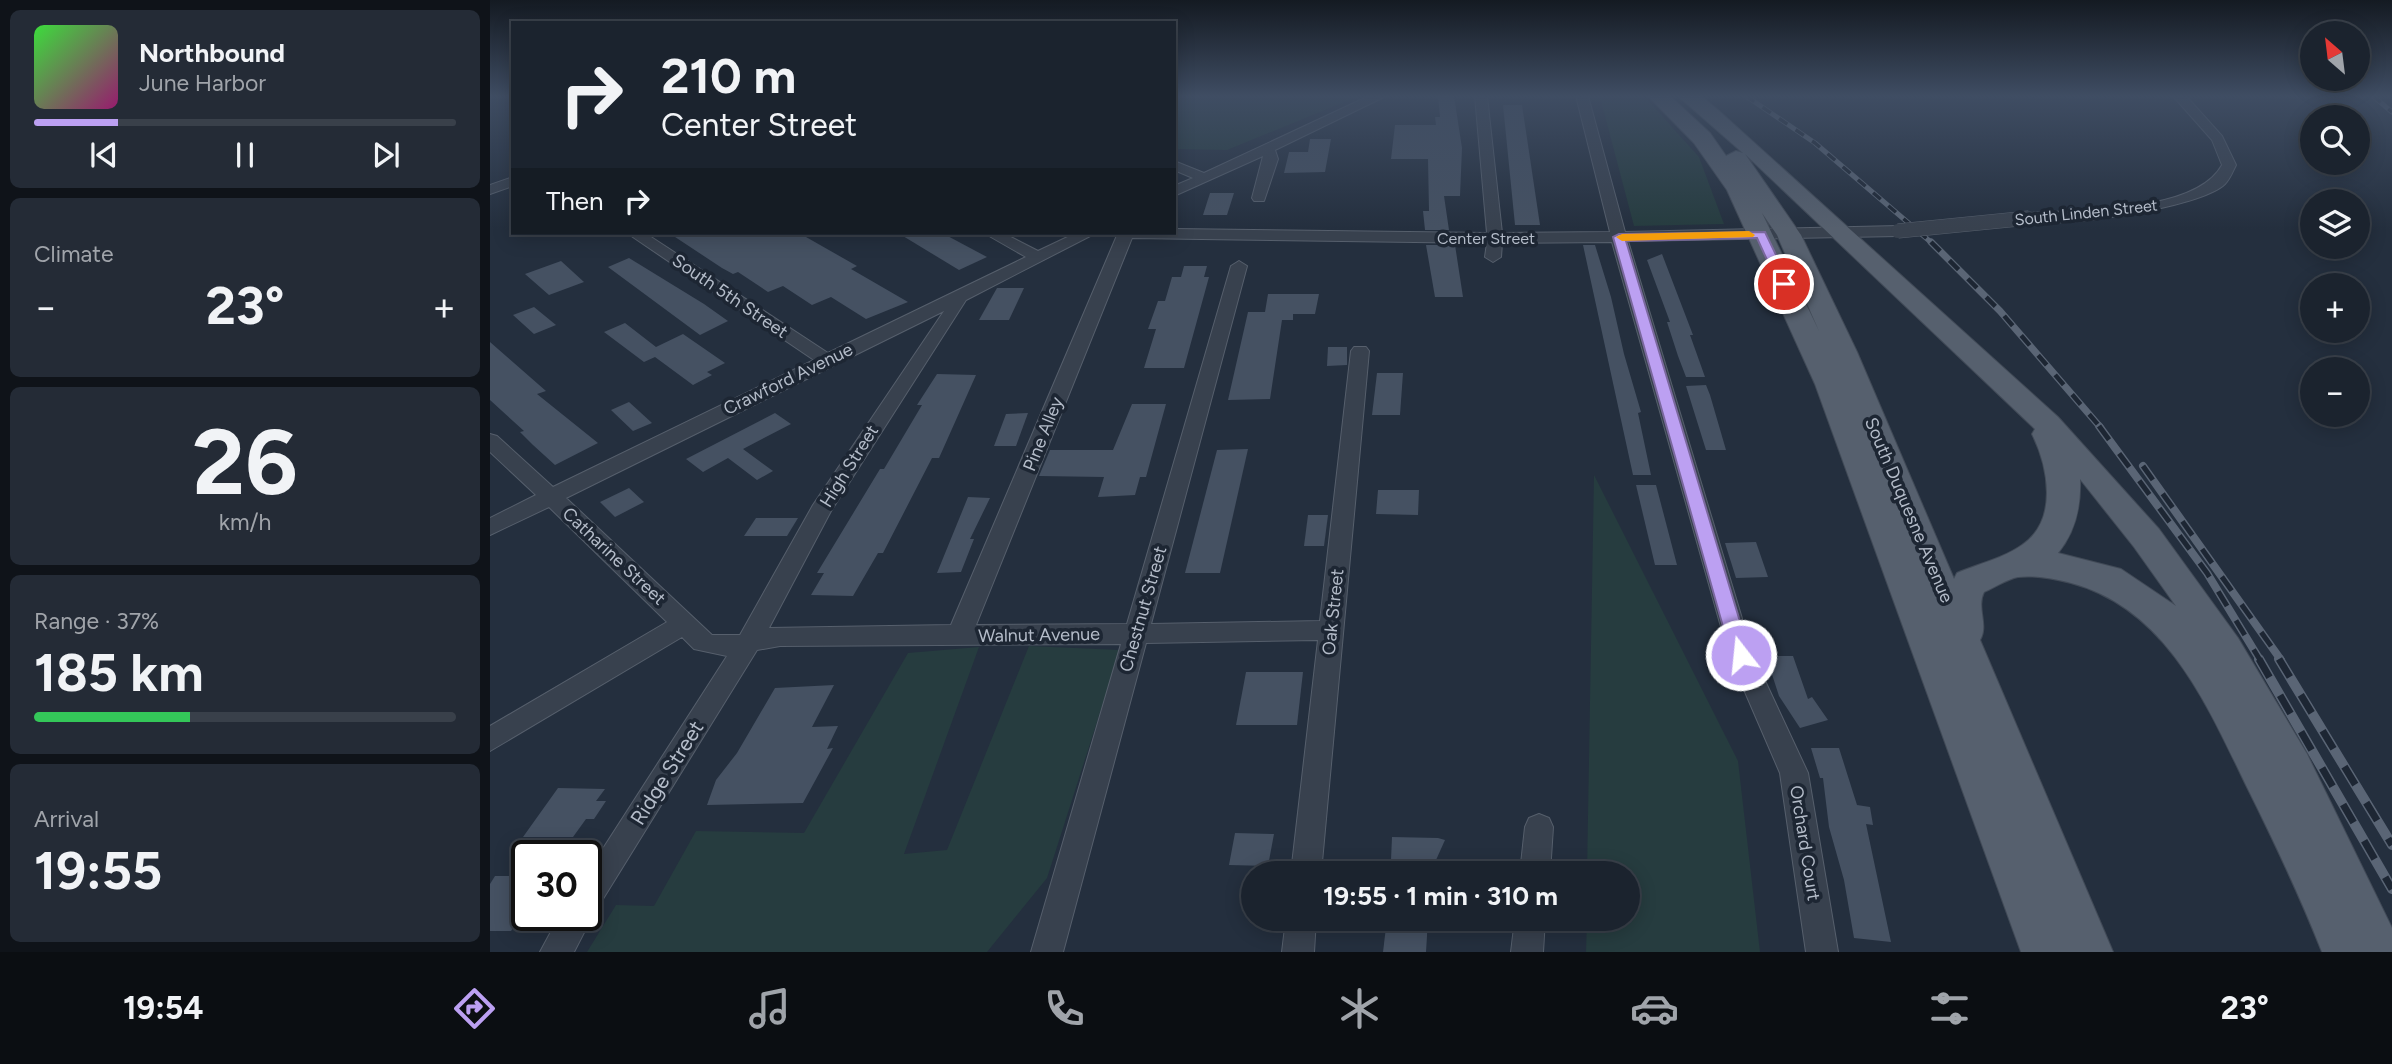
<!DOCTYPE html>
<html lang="en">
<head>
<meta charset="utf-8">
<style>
	body { margin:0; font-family:Figtree,sans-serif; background:#242b36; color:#f1f3f6; height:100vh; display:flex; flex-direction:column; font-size:26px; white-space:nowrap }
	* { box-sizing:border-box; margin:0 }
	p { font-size:23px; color:#a0a4aa }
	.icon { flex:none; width:38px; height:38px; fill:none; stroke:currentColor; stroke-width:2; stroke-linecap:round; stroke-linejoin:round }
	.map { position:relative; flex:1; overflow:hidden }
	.details { display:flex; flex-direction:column; gap:10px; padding:10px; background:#0f1319; width:490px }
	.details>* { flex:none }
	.top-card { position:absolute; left:21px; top:21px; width:665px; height:214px; border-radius:0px; box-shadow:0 4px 18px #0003,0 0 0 2px #39404a; background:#1b232e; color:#f1f3f6; overflow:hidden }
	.needle { width:46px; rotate:332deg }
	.tools { position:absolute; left:1810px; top:21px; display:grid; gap:14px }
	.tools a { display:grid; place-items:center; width:70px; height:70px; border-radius:50%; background:#1b232e; box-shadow:0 4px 18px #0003,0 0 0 2px #39404a; font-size:35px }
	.speed { position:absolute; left:21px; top:840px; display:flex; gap:14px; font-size:35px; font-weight:700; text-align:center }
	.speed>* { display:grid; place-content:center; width:91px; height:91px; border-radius:50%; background:#1b232e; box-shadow:0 4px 18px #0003,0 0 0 2px #39404a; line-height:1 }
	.speed .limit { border:4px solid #111; border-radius:10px; background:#fff; color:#111 }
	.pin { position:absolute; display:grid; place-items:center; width:60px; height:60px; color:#fff; margin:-30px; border:4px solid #fff; border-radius:50%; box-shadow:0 2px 7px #0007 }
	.me { position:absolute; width:77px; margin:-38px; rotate:344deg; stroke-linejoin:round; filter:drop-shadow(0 0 5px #0008) }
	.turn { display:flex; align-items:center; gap:24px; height:147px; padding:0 35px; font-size:32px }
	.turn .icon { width:91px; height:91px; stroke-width:2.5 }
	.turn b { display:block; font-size:49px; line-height:60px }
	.then { display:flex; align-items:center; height:66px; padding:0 35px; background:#0003; gap:14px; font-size:26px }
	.big { font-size:52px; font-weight:700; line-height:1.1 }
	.details .tile { flex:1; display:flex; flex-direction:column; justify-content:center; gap:10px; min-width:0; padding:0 24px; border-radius:10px; background:#242b36 }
	.details .dial { align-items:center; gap:0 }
	.dial b { font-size:91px; line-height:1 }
	.song { display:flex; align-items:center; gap:21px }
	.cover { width:84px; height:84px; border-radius:10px; background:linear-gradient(135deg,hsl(120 70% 55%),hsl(320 70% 35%)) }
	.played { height:7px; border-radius:4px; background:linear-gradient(90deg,#bca0f2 20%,#39404a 20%) }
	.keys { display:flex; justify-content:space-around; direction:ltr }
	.heat { display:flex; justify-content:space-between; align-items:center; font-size:38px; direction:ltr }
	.charge { height:10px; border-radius:5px; background:linear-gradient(90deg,#34c759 37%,#39404a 0) }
	.trip { position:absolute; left:751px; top:861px; width:399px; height:70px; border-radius:35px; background:#1b232e; box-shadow:0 4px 18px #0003,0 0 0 2px #39404a; font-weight:700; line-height:70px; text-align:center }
	.tabs { display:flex; height:112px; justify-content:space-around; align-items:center; background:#0b0e12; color:#a0a4aa }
	.tabs .icon { width:49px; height:49px }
	.tabs .active { color:#bca0f2 }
	.tabs b { font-size:32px; color:#f1f3f6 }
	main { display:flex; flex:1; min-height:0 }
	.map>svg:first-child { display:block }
	.green { fill:#263c3f }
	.building { fill:#455162 }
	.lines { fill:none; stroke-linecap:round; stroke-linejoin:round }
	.minor-casing { stroke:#565f6c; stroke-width:2 }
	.primary-casing { stroke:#414a57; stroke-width:2 }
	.minor { fill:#38414e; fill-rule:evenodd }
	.primary { fill:#56606e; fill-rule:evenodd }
	.rail-far3-casing { stroke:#5a6575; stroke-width:5 }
	.rail-far2-casing { stroke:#5a6575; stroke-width:7 }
	.rail-far1-casing { stroke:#5a6575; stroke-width:8 }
	.rail-casing { stroke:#5a6575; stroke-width:10 }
	.rail-far3 { stroke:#1d2633; stroke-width:3.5; stroke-dasharray:10; stroke-linecap:butt }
	.rail-far2 { stroke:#1d2633; stroke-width:4.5; stroke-dasharray:13; stroke-linecap:butt }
	.rail-far1 { stroke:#1d2633; stroke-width:5; stroke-dasharray:17; stroke-linecap:butt }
	.rail { stroke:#1d2633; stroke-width:7; stroke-dasharray:21; stroke-linecap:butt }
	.minor-bridge-casing { stroke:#565f6c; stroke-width:15; stroke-linecap:butt }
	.minor-bridge { stroke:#38414e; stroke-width:14 }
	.route { fill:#bca0f2; stroke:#7a689d; stroke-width:2 }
	.slow { fill:#f59e0b }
	.labels { text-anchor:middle; stroke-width:7; stroke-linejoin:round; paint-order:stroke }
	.far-street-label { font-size:16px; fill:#b4bcc9; stroke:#1d2633 }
	.street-label { font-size:18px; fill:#b4bcc9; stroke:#1d2633 }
	.near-street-label { font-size:21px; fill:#b4bcc9; stroke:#1d2633 }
</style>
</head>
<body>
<main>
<section class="details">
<div class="tile">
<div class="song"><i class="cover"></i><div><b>Northbound</b><p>June Harbor</p></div></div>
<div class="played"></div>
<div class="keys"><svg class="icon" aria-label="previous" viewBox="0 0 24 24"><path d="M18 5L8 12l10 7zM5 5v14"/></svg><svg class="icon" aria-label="pause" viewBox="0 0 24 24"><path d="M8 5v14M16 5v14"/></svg><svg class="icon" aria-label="next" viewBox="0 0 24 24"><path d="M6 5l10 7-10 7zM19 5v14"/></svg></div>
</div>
<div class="tile"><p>Climate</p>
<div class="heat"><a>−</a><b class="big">23°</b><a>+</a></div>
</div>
<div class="tile dial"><b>26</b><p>km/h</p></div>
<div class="tile"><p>Range · 37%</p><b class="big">185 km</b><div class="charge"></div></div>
<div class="tile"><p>Arrival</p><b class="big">19:55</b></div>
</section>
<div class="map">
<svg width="1902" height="952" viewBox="0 0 1902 952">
	<rect width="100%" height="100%" fill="#242f3e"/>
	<g class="green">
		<path d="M684 96H869L737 150 684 149Z"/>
		<path d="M1041 96H1154L1209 157 1234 224 1144 226 1111 101Z"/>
		<path d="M1104 475 1248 761 1270 952H1096L1097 919H1138V873H1097Z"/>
		<path d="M539 646 630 650 557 878 497 952H97L126 905 164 906 206 831 314 833 418 653 489 647 414 854 457 850Z"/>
	</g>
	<g class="building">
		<path d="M948 96H964L972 148 970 196H954L959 230H935L933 211H939L938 159H901L905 125H946L945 117H950Z"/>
		<path d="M1013 105H1032L1050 225H1025Z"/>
		<path d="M820 139H841L835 172 794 173 799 152H818Z"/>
		<path d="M720 193H744L737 215H713Z"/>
		<path d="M179 233H309L367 266 361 269 418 302 376 319 341 297 322 305 293 286 278 292 248 272 243 274 232 268Z"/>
		<path d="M408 233H452L497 257 469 270Z"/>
		<path d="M936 245H965L973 297H945Z"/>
		<path d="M1093 245H1105L1121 297 1134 354 1151 412 1148 413 1161 475H1143Z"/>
		<path d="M1172 254 1203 335H1200L1215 377H1196L1188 356 1177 322H1180L1157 260Z"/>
		<path d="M139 258 214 304 238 321 210 335 118 267Z"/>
		<path d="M71 261 94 282 59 295 35 274Z"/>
		<path d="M694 266H717L714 277H719L694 368H654L666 329H658L668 301H675L682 277H691Z"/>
		<path d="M507 288H534L519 320H489Z"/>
		<path d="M778 294H829L825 314H803V320H792L780 399 738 400 758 312H775Z"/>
		<path d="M44 307 66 325 44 334 23 315Z"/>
		<path d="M135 323 166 347 193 334 235 363 217 372 222 375 203 385 165 357 154 362 114 332Z"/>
		<path d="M0 342 56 391 47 394 108 443 65 465 43 445 30 432 34 431 0 400Z"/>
		<path d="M838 347H857V365L837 366Z"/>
		<path d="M887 373H913L910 415H882Z"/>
		<path d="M447 374 486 375 449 458H442L393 553H388L363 596 321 595 334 573H327L390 469H394L432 405H427Z"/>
		<path d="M1216 385 1220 395 1236 450H1216L1196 386Z"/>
		<path d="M139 402 150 412 162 423 143 431 121 410Z"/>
		<path d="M642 404H676L656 477H650L645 495 608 497 614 477 549 476 560 450H623Z"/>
		<path d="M285 413 301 424 253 449 283 471 267 480 238 458 213 472 196 459Z"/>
		<path d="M538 413 526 446H504L516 414Z"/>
		<path d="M758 449 730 573H695L727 450Z"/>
		<path d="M1146 485H1166L1187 565H1165Z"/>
		<path d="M139 488 154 502 125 517 110 502Z"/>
		<path d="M888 490H929L928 515 886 514Z"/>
		<path d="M478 497 500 498 480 539H484L471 572 447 573Z"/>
		<path d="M818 515H838L834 546H814Z"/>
		<path d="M266 518H308L297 536H254Z"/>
		<path d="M1266 542 1278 577 1246 578 1235 543Z"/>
		<path d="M1276 656H1303L1318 699 1322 697 1338 720 1310 728 1289 696Z"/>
		<path d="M756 672H813L807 725H746Z"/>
		<path d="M344 685 322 727 348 726 337 749 343 748 313 803 217 805 226 780 247 753 285 688Z"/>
		<path d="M1321 748H1349L1367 805 1380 807 1383 825 1376 824 1401 942 1364 938 1354 880 1339 827 1333 778H1330Z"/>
		<path d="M68 788 115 789 106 801H116L104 819H96L83 837H33Z"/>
		<path d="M745 833 784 834 778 866 739 865Z"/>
		<path d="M902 837 948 838 955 840 946 860H901Z"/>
		<path d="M5 876H37V915H32L21 931H0V884Z"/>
		<path d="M897 919H938L936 952H893Z"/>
	</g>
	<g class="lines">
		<g class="minor-casing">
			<g id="minor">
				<path d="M879 96H896L785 150 788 159 774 201H764L762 198 773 156 684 196V186L703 178 684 170V161L714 173Z"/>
				<path d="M985 96H997L1012 233 1120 232 1086 96H1098L1135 232 1408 226 1416 231 1408 236 1138 241 1263 655 1318 773 1348 952H1316L1290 773 1239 655 1122 242 1012 243 1011 257 1003 262 995 257 997 243 642 238 486 625 637 624 741 266 749 261 757 266 661 624 830 621 861 351 864 347H876L879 351 831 873H801L828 640 656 643 573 952H541L631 644 290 646 267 650 103 915 84 952H50L70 915H96V875L237 656 204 649 192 637 0 751V726L177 622 59 507 0 535V518L46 495 0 452V434L7 436 63 487 324 360 137 233H155L338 353 536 257 494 233H513L548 251 586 233H606L476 300 341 511 279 628 461 625 628 233H684V229L997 233ZM454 311 323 505 250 635H222L76 498Z"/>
				<path d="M1683 96H1696L1732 136 1746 165C1743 171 1740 179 1735 184 1711 208 1567 229 1534 221V215L1539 213C1589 210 1706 213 1732 165L1722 140Z"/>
				<path d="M23 177V186L0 194V185Z"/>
				<path d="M1049 814 1059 818 1063 827 1060 873H1030L1035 827 1039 818Z"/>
				<path d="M796 919H826L824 952H792Z"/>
				<path d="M1025 919H1055L1053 952H1021Z"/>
			</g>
		</g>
		<g class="primary-casing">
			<path id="primary" d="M1158 96H1180L1220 133 1236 156 1246 151 1253 153 1188 96H1211L1228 110 1568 417 1669 529 1748 638 1817 754 1902 928V952H1832C1809 894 1783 839 1755 783 1716 702 1675 608 1581 583 1566 579 1544 575 1528 577 1517 579 1504 588 1494 592 1486 608 1499 625 1490 640L1623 952H1531L1325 384 1237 190 1204 143ZM1255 154 1545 429 1542 434C1558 466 1569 520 1532 545 1514 558 1488 564 1467 573L1464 579 1367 352 1311 235ZM1272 213 1287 235 1329 331ZM1590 479 1644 547 1686 606 1631 569 1568 553C1586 531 1591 506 1590 479Z"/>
		</g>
		<use href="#minor" class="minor"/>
		<use href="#primary" class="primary"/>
		<g class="rail-far3-casing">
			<g id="rail-far3">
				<path d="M1256 96 1325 143 1443 244"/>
				<path d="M1883 96 1902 112"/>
			</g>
		</g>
		<g class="rail-far2-casing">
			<path id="rail-far2" d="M1441 242 1510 311 1611 428"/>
		</g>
		<g class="rail-far1-casing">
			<g id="rail-far1">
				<path d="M1609 426 1717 573 1770 660"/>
				<path d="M1653 466 1791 660"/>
			</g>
		</g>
		<g class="rail-casing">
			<g id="rail">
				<path d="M1769 659 1902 889"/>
				<path d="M1789 659 1902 845"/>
			</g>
		</g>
		<use href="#rail-far3" class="rail-far3"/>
		<use href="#rail-far2" class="rail-far2"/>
		<use href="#rail-far1" class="rail-far1"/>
		<use href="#rail" class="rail"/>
		<g class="minor-bridge-casing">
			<path id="minor-bridge" d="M1408 231 1539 218"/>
		</g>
		<use href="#minor-bridge" class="minor-bridge"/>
	</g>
	<linearGradient id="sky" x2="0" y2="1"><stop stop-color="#141a22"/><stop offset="0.42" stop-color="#3f4d63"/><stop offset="1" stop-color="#3f4d63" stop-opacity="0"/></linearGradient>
	<rect width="1902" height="229" fill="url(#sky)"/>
	<path class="route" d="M1275 232 1300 284 1299 287 1288 284 1267 238 1136 241 1260 655 1251 663 1241 655 1123 237 1129 234Z"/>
	<path class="slow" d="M1259 231 1265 235 1263 237 1132 241 1126 237 1132 234Z"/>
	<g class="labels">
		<g class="far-street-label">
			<text transform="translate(1596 212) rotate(-6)" y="6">South Linden Street</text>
			<text x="996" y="244">Center Street</text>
		</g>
		<g class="street-label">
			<text transform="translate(240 296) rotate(34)" y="6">South 5th Street</text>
			<text transform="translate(298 379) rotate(-26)" y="6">Crawford Avenue</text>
			<text transform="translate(553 434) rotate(-68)" y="6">Pine Alley</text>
			<text transform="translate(359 466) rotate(-58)" y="6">High Street</text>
			<text transform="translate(1419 510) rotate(67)" y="6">South Duquesne Avenue</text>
			<text transform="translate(124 556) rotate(43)" y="6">Catharine Street</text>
			<text transform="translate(653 609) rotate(-74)" y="6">Chestnut Street</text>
			<text transform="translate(843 612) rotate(-84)" y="6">Oak Street</text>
			<text transform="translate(549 635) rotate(-1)" y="6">Walnut Avenue</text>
			<text transform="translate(1315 843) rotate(81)" y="6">Orchard Court</text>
		</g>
		<g class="near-street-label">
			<text transform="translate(177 773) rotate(-58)" y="7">Ridge Street</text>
		</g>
	</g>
</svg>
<div class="tools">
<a><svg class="needle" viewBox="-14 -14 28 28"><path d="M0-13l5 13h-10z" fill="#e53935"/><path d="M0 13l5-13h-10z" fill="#a0a4aa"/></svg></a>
<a><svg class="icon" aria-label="search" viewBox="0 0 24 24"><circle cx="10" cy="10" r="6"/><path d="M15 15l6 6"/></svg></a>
<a><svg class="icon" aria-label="layers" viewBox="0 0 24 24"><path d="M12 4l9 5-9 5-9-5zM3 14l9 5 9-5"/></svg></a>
<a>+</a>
<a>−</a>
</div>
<div class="speed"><div class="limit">30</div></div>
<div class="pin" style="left:1294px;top:284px;background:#d93025"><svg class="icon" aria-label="arrive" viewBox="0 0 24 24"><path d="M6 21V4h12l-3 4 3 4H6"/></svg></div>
<svg class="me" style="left:1251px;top:655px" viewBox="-20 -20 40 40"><circle r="17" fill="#bca0f2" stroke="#fff" stroke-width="3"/><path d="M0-11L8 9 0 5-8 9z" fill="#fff"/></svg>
<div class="trip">19:55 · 1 min · 310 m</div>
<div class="top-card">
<div class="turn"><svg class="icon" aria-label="right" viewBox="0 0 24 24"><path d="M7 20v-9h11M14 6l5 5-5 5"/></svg><div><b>210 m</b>Center Street</div></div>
<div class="then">Then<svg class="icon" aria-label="right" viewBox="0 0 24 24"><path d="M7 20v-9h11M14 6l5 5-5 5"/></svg></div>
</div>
</div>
</main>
<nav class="tabs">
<b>19:54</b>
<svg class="icon active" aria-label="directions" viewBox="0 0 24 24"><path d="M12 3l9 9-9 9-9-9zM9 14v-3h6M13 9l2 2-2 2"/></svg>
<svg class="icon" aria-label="music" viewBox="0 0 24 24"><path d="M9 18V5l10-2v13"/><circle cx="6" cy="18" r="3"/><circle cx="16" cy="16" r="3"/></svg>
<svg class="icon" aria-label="phone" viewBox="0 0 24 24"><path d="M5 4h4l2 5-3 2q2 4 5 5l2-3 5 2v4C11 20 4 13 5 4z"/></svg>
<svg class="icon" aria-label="climate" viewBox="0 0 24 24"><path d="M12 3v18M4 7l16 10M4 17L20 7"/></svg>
<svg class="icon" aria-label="car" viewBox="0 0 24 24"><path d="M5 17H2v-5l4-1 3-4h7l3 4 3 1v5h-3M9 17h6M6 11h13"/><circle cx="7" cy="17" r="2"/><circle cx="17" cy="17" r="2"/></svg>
<svg class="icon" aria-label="filters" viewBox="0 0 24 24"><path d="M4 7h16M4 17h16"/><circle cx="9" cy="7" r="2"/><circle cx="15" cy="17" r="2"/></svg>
<b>23°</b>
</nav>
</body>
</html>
